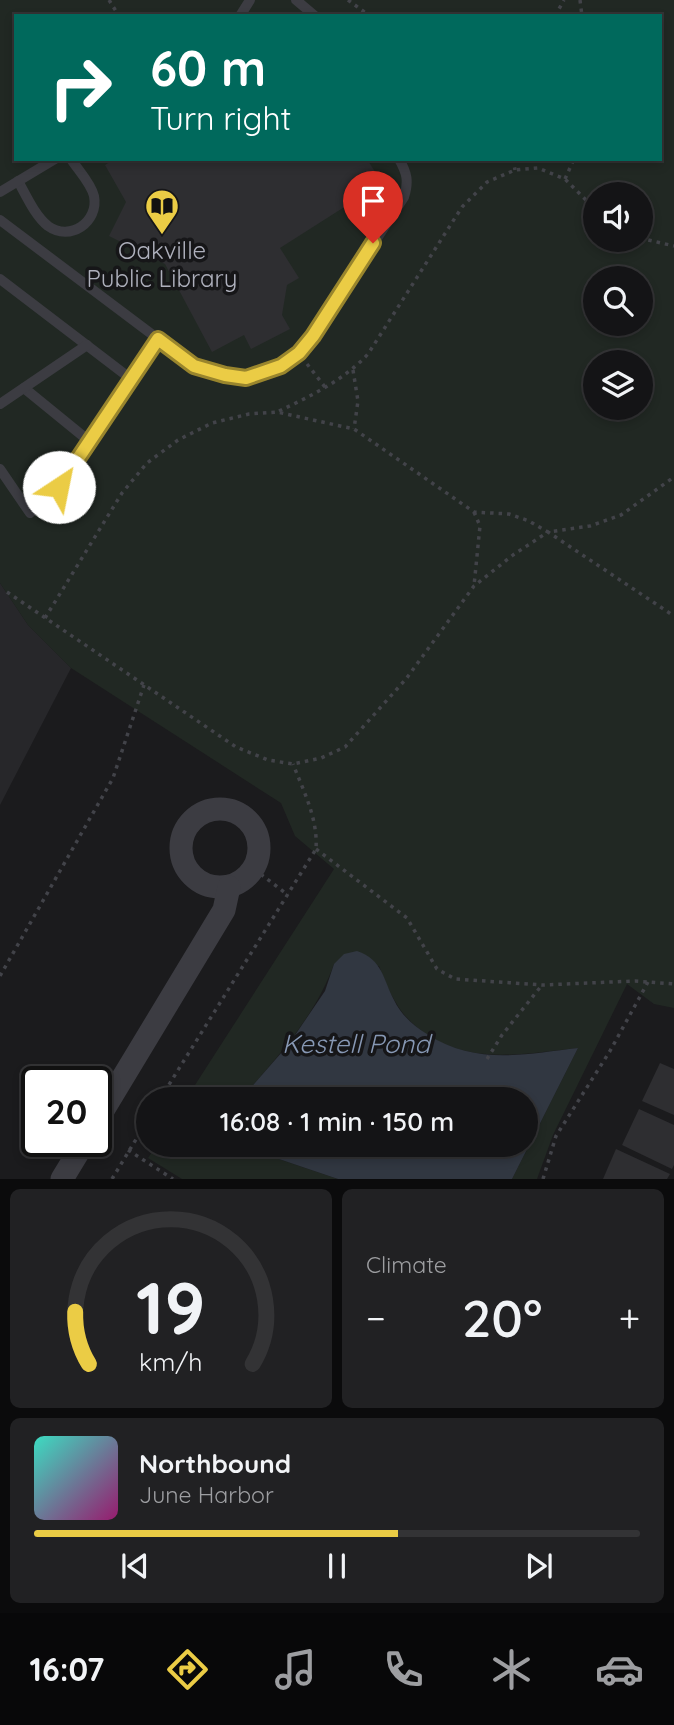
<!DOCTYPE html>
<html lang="en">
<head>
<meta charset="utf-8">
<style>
	body { margin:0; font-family:Quicksand,sans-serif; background:#212123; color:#f1f3f6; height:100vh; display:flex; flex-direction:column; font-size:26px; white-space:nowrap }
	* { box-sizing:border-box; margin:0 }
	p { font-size:23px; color:#9d9ea1 }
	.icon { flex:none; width:38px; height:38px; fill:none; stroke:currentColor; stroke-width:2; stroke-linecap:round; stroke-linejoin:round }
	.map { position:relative; height:1179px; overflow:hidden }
	.sheet { display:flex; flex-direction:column; gap:10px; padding:10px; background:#0b0b0c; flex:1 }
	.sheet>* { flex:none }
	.banner { position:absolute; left:14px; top:14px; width:648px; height:147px; border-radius:0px; box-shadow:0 4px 10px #0003,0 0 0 2px #333335; background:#00695c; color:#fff; overflow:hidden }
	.controls { position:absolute; left:583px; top:182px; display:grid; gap:14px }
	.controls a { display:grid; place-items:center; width:70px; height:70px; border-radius:50%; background:#141416; box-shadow:0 4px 10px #0003,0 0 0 2px #333335; font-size:35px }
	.speed { position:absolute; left:21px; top:1066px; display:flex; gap:14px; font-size:35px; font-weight:700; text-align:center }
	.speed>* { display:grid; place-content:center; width:91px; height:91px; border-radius:50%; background:#141416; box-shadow:0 4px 10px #0003,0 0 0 2px #333335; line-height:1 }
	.speed .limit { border:4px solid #111; border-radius:10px; background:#fff; color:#111 }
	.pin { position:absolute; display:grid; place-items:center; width:60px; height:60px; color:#fff; margin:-72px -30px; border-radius:50% 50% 50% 0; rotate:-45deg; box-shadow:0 0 7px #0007 }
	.pin .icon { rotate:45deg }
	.me { position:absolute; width:77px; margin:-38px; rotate:34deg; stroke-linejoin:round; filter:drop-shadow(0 0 5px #0008) }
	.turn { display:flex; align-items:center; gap:24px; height:147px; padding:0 21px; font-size:32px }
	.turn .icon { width:91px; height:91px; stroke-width:2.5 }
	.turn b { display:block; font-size:49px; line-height:60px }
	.big { font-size:52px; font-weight:600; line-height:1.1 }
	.sheet .widget { flex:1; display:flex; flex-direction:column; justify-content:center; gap:10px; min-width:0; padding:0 24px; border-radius:10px; background:#212123 }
	.sheet .dial { align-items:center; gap:0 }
	.dial svg { height:182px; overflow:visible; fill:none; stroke:#333335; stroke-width:7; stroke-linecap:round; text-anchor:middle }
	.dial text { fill:#f1f3f6; stroke:none }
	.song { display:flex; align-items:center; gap:21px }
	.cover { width:84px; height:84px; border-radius:10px; background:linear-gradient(135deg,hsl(170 70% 55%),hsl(320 70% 35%)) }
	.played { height:7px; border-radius:4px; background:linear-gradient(90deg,#ebcc45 60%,#333335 60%) }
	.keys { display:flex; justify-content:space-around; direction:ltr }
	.heat { display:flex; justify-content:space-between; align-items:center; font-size:38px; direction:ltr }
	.sheet .tiles { flex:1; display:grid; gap:10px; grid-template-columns:1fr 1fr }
	.widget:last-child { grid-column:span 2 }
	.trip { position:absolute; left:136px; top:1087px; width:402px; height:70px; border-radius:35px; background:#141416; box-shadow:0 4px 10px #0003,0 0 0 2px #333335; font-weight:600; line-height:70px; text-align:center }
	.tab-bar { display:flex; height:112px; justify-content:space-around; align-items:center; background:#080809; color:#9d9ea1 }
	.tab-bar .icon { width:49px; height:49px }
	.tab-bar .active { color:#ebcc45 }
	.tab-bar b { font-size:32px; color:#f1f3f6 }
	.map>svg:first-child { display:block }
	.built { fill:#27272a }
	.green { fill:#212823; fill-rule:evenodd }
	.water { fill:#313741 }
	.building { fill:#2e2e31 }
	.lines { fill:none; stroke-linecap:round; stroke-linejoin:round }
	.path { stroke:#424349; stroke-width:3.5; stroke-dasharray:3.5 5; stroke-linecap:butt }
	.lane { stroke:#3c3c42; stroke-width:10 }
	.street { stroke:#3c3c42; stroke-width:23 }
	.route-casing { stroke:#99852d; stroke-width:18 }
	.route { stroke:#ebcc45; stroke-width:12 }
	.labels { text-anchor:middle; stroke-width:7; stroke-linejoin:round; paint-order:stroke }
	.poi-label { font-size:24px; fill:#aeb0bc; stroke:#161618 }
	.water-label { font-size:26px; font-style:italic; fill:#8798b4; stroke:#161618 }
</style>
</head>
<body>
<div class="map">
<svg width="674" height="1179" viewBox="0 0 674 1179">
	<rect width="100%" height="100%" fill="#1b1b1d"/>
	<path class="built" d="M0 583 28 625 71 668 0 805Z"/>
	<g class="green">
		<path d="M0 0H674V1008L654 1004 627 984 553 1135 537 1179H512L578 1048C527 1053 475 1065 429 1036 415 1027 403 1016 395 1001 388 990 384 978 379 966L334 964C315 1017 277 1057 241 1099H186L334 869 295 836 281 803 71 668 28 625 0 583ZM16 16H660V159H16ZM595 194H640V240H595ZM595 278H640V324H595ZM595 362H640V408H595Z"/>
		<path d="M157 1145H216L227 1156 273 1157 338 1179H182L148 1158Z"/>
	</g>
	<path class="water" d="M357 951C383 960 383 979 394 1000 401 1015 414 1026 427 1034 476 1066 525 1054 578 1048L512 1179H338L273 1157 227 1156 216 1145 527 1144V1099H241L289 1044 325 991 334 964 344 954Z"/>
	<g class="building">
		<path d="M115 159H367L382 183 280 248 299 278 287 285 282 315 290 329 251 349 244 335 212 352 165 264 109 236 126 202 105 165Z"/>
		<path d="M660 1063 674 1069V1115L642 1101Z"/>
		<path d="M639 1109 674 1125V1165L672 1169 622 1145Z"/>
		<path d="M616 1149 670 1174 667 1179H603Z"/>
	</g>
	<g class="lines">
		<g class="path">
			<path d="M109 0 119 16"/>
			<path d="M348 0 370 16"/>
			<path d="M580 0 582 16"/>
			<path d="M555 16 564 0"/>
			<path d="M513 159 515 170"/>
			<path d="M565 179 574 159"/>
			<path d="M640 238 674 246"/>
			<path d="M307 364 325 387"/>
			<path d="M353 370 358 401 354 429"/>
			<path d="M279 411C311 396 344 380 368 354L462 207 487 182 515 170 538 168 565 179 595 209"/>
			<path d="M474 512 480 526 474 586"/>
			<path d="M7 592 236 747 268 760 293 764 321 758 345 747 406 679 474 586 513 555 548 532 674 616"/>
			<path d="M45 618 122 493 147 463 178 440 212 423 249 414 277 412 354 429 474 512 509 514 529 521 548 532 590 526 621 515 674 477"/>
			<path d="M316 849 407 918 437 969 455 979 542 985 635 981 674 984"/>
			<path d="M254 869 288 895"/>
			<path d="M0 976 113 778 144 685"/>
			<path d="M487 1059 502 1035 542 985"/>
			<path d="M160 1099 316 849C318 819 304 792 293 764"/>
			<path d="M128 1150 173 1179"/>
			<path d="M112 1179 149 1118"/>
			<path d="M543 1179 556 1136 610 1051 648 982"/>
		</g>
		<g class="lane">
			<path d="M296 0 315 16"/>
			<path d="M240 16 250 0"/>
			<path d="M18 181C26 195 35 216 48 226 70 242 99 222 94 196 91 183 78 170 71 159"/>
			<path d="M0 192 55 159"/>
			<path d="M0 220 194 366 246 378 281 366 299 353 313 336 404 197C409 181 407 173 399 159"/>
			<path d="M0 279 131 379"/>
			<path d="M24 388 89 441"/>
			<path d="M0 404 87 345"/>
			<path d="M0 469 30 513 59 487 158 339"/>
		</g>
		<g class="street">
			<circle cx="220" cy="848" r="39"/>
			<path d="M96 1122 224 910 229 887"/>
			<path d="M62 1179 85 1141"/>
		</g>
	</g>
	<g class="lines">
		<g class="route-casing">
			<path id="route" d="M59 487 158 339 194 366 225 375 246 378 281 366 299 353 313 336 373 243"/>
		</g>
		<use href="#route" class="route"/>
	</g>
	<defs>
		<g id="library-pin" transform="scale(1.75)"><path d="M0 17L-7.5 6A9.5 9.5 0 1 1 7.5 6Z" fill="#ebcc45" stroke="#161618"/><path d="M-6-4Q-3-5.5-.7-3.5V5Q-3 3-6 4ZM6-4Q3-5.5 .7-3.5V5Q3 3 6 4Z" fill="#111"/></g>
	</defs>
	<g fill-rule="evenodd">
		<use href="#library-pin" x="162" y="206"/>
	</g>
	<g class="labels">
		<g class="poi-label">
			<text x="162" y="259">Oakville<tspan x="162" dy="28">Public Library</tspan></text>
		</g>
		<g class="water-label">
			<text x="356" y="1053">Kestell Pond</text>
		</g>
	</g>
</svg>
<div class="controls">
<a><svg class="icon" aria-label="sound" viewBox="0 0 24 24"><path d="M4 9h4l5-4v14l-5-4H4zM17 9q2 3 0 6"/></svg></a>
<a><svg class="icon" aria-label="search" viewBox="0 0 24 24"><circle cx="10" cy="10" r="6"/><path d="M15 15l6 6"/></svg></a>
<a><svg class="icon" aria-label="layers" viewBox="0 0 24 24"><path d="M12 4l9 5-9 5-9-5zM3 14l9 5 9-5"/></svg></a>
</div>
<div class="speed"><div class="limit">20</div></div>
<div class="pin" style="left:373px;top:243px;background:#d93025"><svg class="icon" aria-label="arrive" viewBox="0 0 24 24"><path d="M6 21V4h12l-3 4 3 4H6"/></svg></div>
<svg class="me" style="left:59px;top:487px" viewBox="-20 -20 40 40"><circle r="19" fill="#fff"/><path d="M0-13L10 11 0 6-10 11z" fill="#ebcc45"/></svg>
<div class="trip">16:08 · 1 min · 150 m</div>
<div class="banner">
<div class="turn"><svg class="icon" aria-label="right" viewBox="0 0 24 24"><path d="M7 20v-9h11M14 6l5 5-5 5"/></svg><div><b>60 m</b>Turn right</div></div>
</div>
</div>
<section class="sheet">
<div class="tiles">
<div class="widget dial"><svg viewBox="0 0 100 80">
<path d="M14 69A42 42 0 1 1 86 69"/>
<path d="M14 69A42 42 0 0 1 8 46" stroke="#ebcc45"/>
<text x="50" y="56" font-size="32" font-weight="700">19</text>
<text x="50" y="72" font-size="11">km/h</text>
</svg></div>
<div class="widget"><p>Climate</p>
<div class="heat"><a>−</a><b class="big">20°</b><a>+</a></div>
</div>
<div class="widget">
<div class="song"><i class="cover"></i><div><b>Northbound</b><p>June Harbor</p></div></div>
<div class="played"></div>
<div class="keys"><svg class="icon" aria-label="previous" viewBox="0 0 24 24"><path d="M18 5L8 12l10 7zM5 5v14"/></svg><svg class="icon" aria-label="pause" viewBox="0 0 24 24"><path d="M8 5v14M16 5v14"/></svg><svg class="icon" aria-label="next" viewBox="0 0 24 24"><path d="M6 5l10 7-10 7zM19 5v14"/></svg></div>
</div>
</div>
</section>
<nav class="tab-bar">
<b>16:07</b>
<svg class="icon active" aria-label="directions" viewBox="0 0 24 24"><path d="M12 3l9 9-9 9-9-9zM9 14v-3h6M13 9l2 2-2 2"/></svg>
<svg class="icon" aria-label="music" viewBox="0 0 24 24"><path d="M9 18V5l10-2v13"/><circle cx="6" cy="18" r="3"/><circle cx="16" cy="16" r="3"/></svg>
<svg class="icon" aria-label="phone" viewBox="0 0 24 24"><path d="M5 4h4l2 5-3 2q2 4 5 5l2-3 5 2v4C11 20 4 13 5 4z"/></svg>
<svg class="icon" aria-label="climate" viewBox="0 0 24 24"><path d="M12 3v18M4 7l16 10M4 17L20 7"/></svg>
<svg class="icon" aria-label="car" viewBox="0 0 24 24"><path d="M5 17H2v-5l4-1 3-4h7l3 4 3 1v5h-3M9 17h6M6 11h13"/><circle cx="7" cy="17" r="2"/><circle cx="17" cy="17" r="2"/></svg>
</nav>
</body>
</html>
